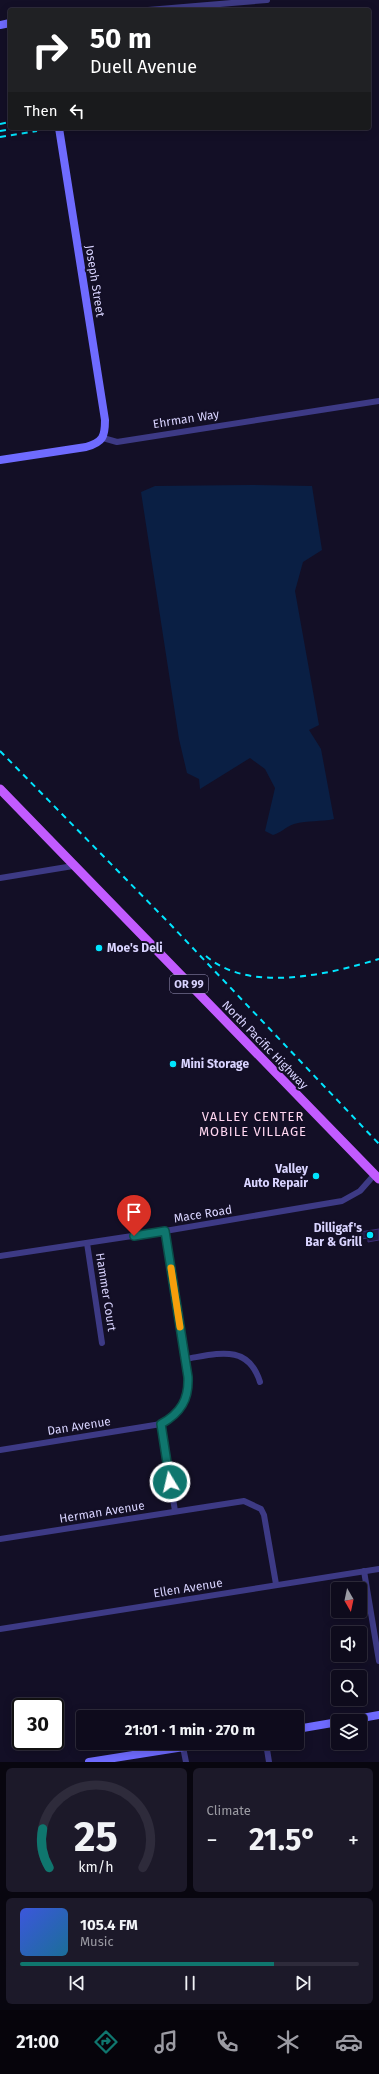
<!DOCTYPE html>
<html lang="en">
<head>
<meta charset="utf-8">
<style>
	body { margin:0; font-family:"Fira Sans",sans-serif; background:#1c1929; color:#f1f3f6; height:100vh; display:flex; flex-direction:column; font-size:15px; white-space:nowrap }
	* { box-sizing:border-box; margin:0 }
	p { font-size:13px; color:#9b9ba3 }
	.icon { flex:none; width:22px; height:22px; fill:none; stroke:currentColor; stroke-width:2; stroke-linecap:round; stroke-linejoin:round }
	.map { position:relative; height:1762px; overflow:hidden }
	.side { display:flex; flex-direction:column; gap:6px; padding:6px; background:#08060f; flex:1 }
	.side>* { flex:none }
	.guide { position:absolute; left:8px; top:8px; width:363px; height:122px; border-radius:4px; box-shadow:0 2px 10px #0003,0 0 0 1px #2e2b3b; background:#202124; color:#fff; overflow:hidden }
	.needle { width:26px; rotate:171deg }
	.buttons { position:absolute; left:331px; top:1582px; display:grid; gap:8px }
	.buttons a { display:grid; place-items:center; width:36px; height:36px; border-radius:4px; background:#0e0b1c; box-shadow:0 2px 10px #0003,0 0 0 1px #2e2b3b; font-size:20px }
	.speed { position:absolute; left:12px; top:1698px; display:flex; gap:8px; font-size:20px; font-weight:700; text-align:center }
	.speed>* { display:grid; place-content:center; width:52px; height:52px; border-radius:50%; background:#0e0b1c; box-shadow:0 2px 10px #0003,0 0 0 1px #2e2b3b; line-height:1 }
	.speed .limit { border:2px solid #111; border-radius:6px; background:#fff; color:#111 }
	.pin { position:absolute; display:grid; place-items:center; width:34px; height:34px; color:#fff; margin:-41px -17px; border-radius:50% 50% 50% 0; rotate:-45deg; box-shadow:0 0 4px #0007 }
	.pin .icon { rotate:45deg }
	.me { position:absolute; width:44px; margin:-22px; rotate:351deg; stroke-linejoin:round; filter:drop-shadow(0 0 3px #0008) }
	.turn { display:flex; align-items:center; gap:14px; height:84px; padding:0 16px; font-size:18px }
	.turn .icon { width:52px; height:52px; stroke-width:2.5 }
	.turn b { display:block; font-size:28px; line-height:34px }
	.then { display:flex; align-items:center; height:38px; padding:0 16px; background:#0003; gap:8px; font-size:15px }
	.big { font-size:30px; font-weight:700; line-height:1.1 }
	.side .card { flex:1; display:flex; flex-direction:column; justify-content:center; gap:6px; min-width:0; padding:0 14px; border-radius:6px; background:#1c1929 }
	.side .dial { align-items:center; gap:0 }
	.dial svg { height:104px; overflow:visible; fill:none; stroke:#2e2b3b; stroke-width:7; stroke-linecap:round; text-anchor:middle }
	.dial text { fill:#f1f3f6; stroke:none }
	.song { display:flex; align-items:center; gap:12px }
	.cover { width:48px; height:48px; border-radius:6px; background:linear-gradient(135deg,hsl(230 70% 55%),hsl(200 70% 35%)) }
	.played { height:4px; border-radius:2px; background:linear-gradient(90deg,#0f766e 75%,#2e2b3b 75%) }
	.keys { display:flex; justify-content:space-around; direction:ltr }
	.heat { display:flex; justify-content:space-between; align-items:center; font-size:22px; direction:ltr }
	.side .tiles { flex:1; display:grid; gap:6px; grid-template-columns:1fr 1fr }
	.card:last-child { grid-column:span 2 }
	.trip { position:absolute; left:76px; top:1710px; width:228px; height:40px; border-radius:4px; background:#0e0b1c; box-shadow:0 2px 10px #0003,0 0 0 1px #2e2b3b; font-weight:700; line-height:40px; text-align:center }
	.tab-bar { display:flex; height:64px; justify-content:space-around; align-items:center; background:#06040b; color:#9b9ba3 }
	.tab-bar .icon { width:28px; height:28px }
	.tab-bar .active { color:#0f766e }
	.tab-bar b { font-size:18px; color:#f1f3f6 }
	.map>svg:first-child { display:block }
	.water { fill:#0a1f44 }
	.building { fill:#241b47; stroke:#3b2d73 }
	.lines { fill:none; stroke-linecap:round; stroke-linejoin:round }
	.street { stroke:#3d3a85; stroke-width:6 }
	.secondary { stroke:#6f6bff; stroke-width:8 }
	.primary { stroke:#c25bff; stroke-width:9 }
	.rail { stroke:#00e5ff; stroke-width:2; stroke-dasharray:6 5; stroke-linecap:butt }
	.route-casing { stroke:#0a4d48; stroke-width:10 }
	.route { stroke:#0f766e; stroke-width:7 }
	.slow { stroke:#f59e0b; stroke-width:7 }
	.poi-dot { fill:#00e5ff; stroke:#130f26; stroke-width:1.5 }
	.labels { text-anchor:middle; stroke-width:4; stroke-linejoin:round; paint-order:stroke }
	.shield { fill:#130f26; stroke:#9e99be; stroke-width:1 }
	.shield-label { font-size:11px; font-weight:bold; fill:#d9d4ff }
	.street-label { font-size:12px; fill:#d9d4ff; stroke:#130f26 }
	.poi-label { font-size:12px; font-weight:bold; fill:#d9d4ff; stroke:#130f26; text-anchor:start }
	.neighbourhood-label { font-size:13px; letter-spacing:1px; fill:#ffd6f0; stroke:#130f26 }
</style>
</head>
<body>
<div class="map">
<svg width="379" height="1762" viewBox="0 0 379 1762">
	<rect width="100%" height="100%" fill="#130f26"/>
	<path class="water" d="M250 485 312 486 322 550 303 562 295 591 319 725 309 730 321 749 334 819C321 822 308 820 294 824 285 827 281 833 273 835L265 831 275 788 265 769 250 758 200 789 199 779 187 773 179 739 141 492 155 486Z"/>
	<path class="building" d="M379 1229V1240L368 1242V1238L361 1239 360 1232Z"/>
	<g class="lines">
		<g class="street">
			<path d="M148 10 267 0"/>
			<path d="M103 438 117 442 379 401"/>
			<path d="M0 878 73 866"/>
			<path d="M87 1243 102 1343"/>
			<path d="M0 1256 165 1231 342 1201 360 1191 375 1174"/>
			<path d="M185 1359C217 1354 248 1343 260 1382"/>
			<path d="M161 1424 175 1511"/>
			<path d="M0 1450 161 1424C181 1413 189 1399 188 1377L165 1231"/>
			<path d="M0 1539 244 1501 261 1509 264 1515 276 1584"/>
			<path d="M364 1571 379 1661"/>
			<path d="M0 1629 379 1569"/>
			<path d="M266 1743 269 1762"/>
			<path d="M183 1747 186 1762"/>
		</g>
		<g class="secondary">
			<path d="M0 25 10 23"/>
			<path d="M0 460 86 447C103 442 105 437 105 420L59 128"/>
			<path d="M345 1721 379 1715"/>
			<path d="M297 1729 338 1722"/>
			<path d="M89 1762 209 1743"/>
		</g>
		<path class="primary" d="M0 789 379 1179"/>
		<g class="rail">
			<path d="M0 124 10 122"/>
			<path d="M0 131 19 128"/>
			<path d="M0 137 37 131"/>
			<path d="M0 751 170 924 379 1144"/>
			<path d="M206 956C250 994 329 974 379 959"/>
		</g>
	</g>
	<g class="lines">
		<g class="route-casing">
			<path id="route" d="M134 1236 165 1231 188 1377C189 1399 181 1413 161 1424L170 1482"/>
		</g>
		<use href="#route" class="route"/>
		<path class="slow" d="M171 1268 180 1327"/>
	</g>
	<g class="poi-dot">
		<circle cx="99" cy="948" r="4"/>
		<circle cx="173" cy="1064" r="4"/>
		<circle cx="316" cy="1176" r="4"/>
		<circle cx="370" cy="1235" r="4"/>
	</g>
	<g class="labels">
		<rect class="shield" x="170" y="975" width="38" height="18" rx="3"/>
		<g class="shield-label">
			<text x="189" y="988">OR 99</text>
		</g>
		<g class="street-label">
			<text transform="translate(95 281) rotate(81)" y="4">Joseph Street</text>
			<text transform="translate(186 419) rotate(-9)" y="4">Ehrman Way</text>
			<text transform="translate(265 1045) rotate(46)" y="4">North Pacific Highway</text>
			<text transform="translate(203 1214) rotate(-9)" y="4">Mace Road</text>
			<text transform="translate(106 1292) rotate(81)" y="4">Hammer Court</text>
			<text transform="translate(79 1426) rotate(-9)" y="4">Dan Avenue</text>
			<text transform="translate(102 1512) rotate(-9)" y="4">Herman Avenue</text>
			<text transform="translate(188 1588) rotate(-9)" y="4">Ellen Avenue</text>
		</g>
		<g class="poi-label">
			<text x="107" y="952">Moe's Deli</text>
			<text x="181" y="1068">Mini Storage</text>
			<text x="308" y="1173" text-anchor="end">Valley<tspan x="308" dy="14">Auto Repair</tspan></text>
			<text x="362" y="1232" text-anchor="end">Dilligaf's<tspan x="362" dy="14">Bar &amp; Grill</tspan></text>
		</g>
		<g class="neighbourhood-label">
			<text x="253" y="1121">VALLEY CENTER<tspan x="253" dy="15">MOBILE VILLAGE</tspan></text>
		</g>
	</g>
</svg>
<div class="buttons">
<a><svg class="needle" viewBox="-14 -14 28 28"><path d="M0-13l5 13h-10z" fill="#e53935"/><path d="M0 13l5-13h-10z" fill="#9b9ba3"/></svg></a>
<a><svg class="icon" aria-label="sound" viewBox="0 0 24 24"><path d="M4 9h4l5-4v14l-5-4H4zM17 9q2 3 0 6"/></svg></a>
<a><svg class="icon" aria-label="search" viewBox="0 0 24 24"><circle cx="10" cy="10" r="6"/><path d="M15 15l6 6"/></svg></a>
<a><svg class="icon" aria-label="layers" viewBox="0 0 24 24"><path d="M12 4l9 5-9 5-9-5zM3 14l9 5 9-5"/></svg></a>
</div>
<div class="speed"><div class="limit">30</div></div>
<div class="pin" style="left:134px;top:1236px;background:#d93025"><svg class="icon" aria-label="arrive" viewBox="0 0 24 24"><path d="M6 21V4h12l-3 4 3 4H6"/></svg></div>
<svg class="me" style="left:170px;top:1482px" viewBox="-20 -20 40 40"><circle r="17" fill="#0f766e" stroke="#fff" stroke-width="3"/><path d="M0-11L8 9 0 5-8 9z" fill="#fff"/></svg>
<div class="trip">21:01 · 1 min · 270 m</div>
<div class="guide">
<div class="turn"><svg class="icon" aria-label="right" viewBox="0 0 24 24"><path d="M7 20v-9h11M14 6l5 5-5 5"/></svg><div><b>50 m</b>Duell Avenue</div></div>
<div class="then">Then<svg class="icon" aria-label="left" viewBox="0 0 24 24"><path d="M17 20v-9H6M10 6l-5 5 5 5"/></svg></div>
</div>
</div>
<section class="side">
<div class="tiles">
<div class="card dial"><svg viewBox="0 0 100 80">
<path d="M14 69A42 42 0 1 1 86 69"/>
<path d="M14 69A42 42 0 0 1 9 39" stroke="#0f766e"/>
<text x="50" y="56" font-size="32" font-weight="700">25</text>
<text x="50" y="72" font-size="11">km/h</text>
</svg></div>
<div class="card"><p>Climate</p>
<div class="heat"><a>−</a><b class="big">21.5°</b><a>+</a></div>
</div>
<div class="card">
<div class="song"><i class="cover"></i><div><b>105.4 FM</b><p>Music</p></div></div>
<div class="played"></div>
<div class="keys"><svg class="icon" aria-label="previous" viewBox="0 0 24 24"><path d="M18 5L8 12l10 7zM5 5v14"/></svg><svg class="icon" aria-label="pause" viewBox="0 0 24 24"><path d="M8 5v14M16 5v14"/></svg><svg class="icon" aria-label="next" viewBox="0 0 24 24"><path d="M6 5l10 7-10 7zM19 5v14"/></svg></div>
</div>
</div>
</section>
<nav class="tab-bar">
<b>21:00</b>
<svg class="icon active" aria-label="directions" viewBox="0 0 24 24"><path d="M12 3l9 9-9 9-9-9zM9 14v-3h6M13 9l2 2-2 2"/></svg>
<svg class="icon" aria-label="music" viewBox="0 0 24 24"><path d="M9 18V5l10-2v13"/><circle cx="6" cy="18" r="3"/><circle cx="16" cy="16" r="3"/></svg>
<svg class="icon" aria-label="phone" viewBox="0 0 24 24"><path d="M5 4h4l2 5-3 2q2 4 5 5l2-3 5 2v4C11 20 4 13 5 4z"/></svg>
<svg class="icon" aria-label="climate" viewBox="0 0 24 24"><path d="M12 3v18M4 7l16 10M4 17L20 7"/></svg>
<svg class="icon" aria-label="car" viewBox="0 0 24 24"><path d="M5 17H2v-5l4-1 3-4h7l3 4 3 1v5h-3M9 17h6M6 11h13"/><circle cx="7" cy="17" r="2"/><circle cx="17" cy="17" r="2"/></svg>
</nav>
</body>
</html>
